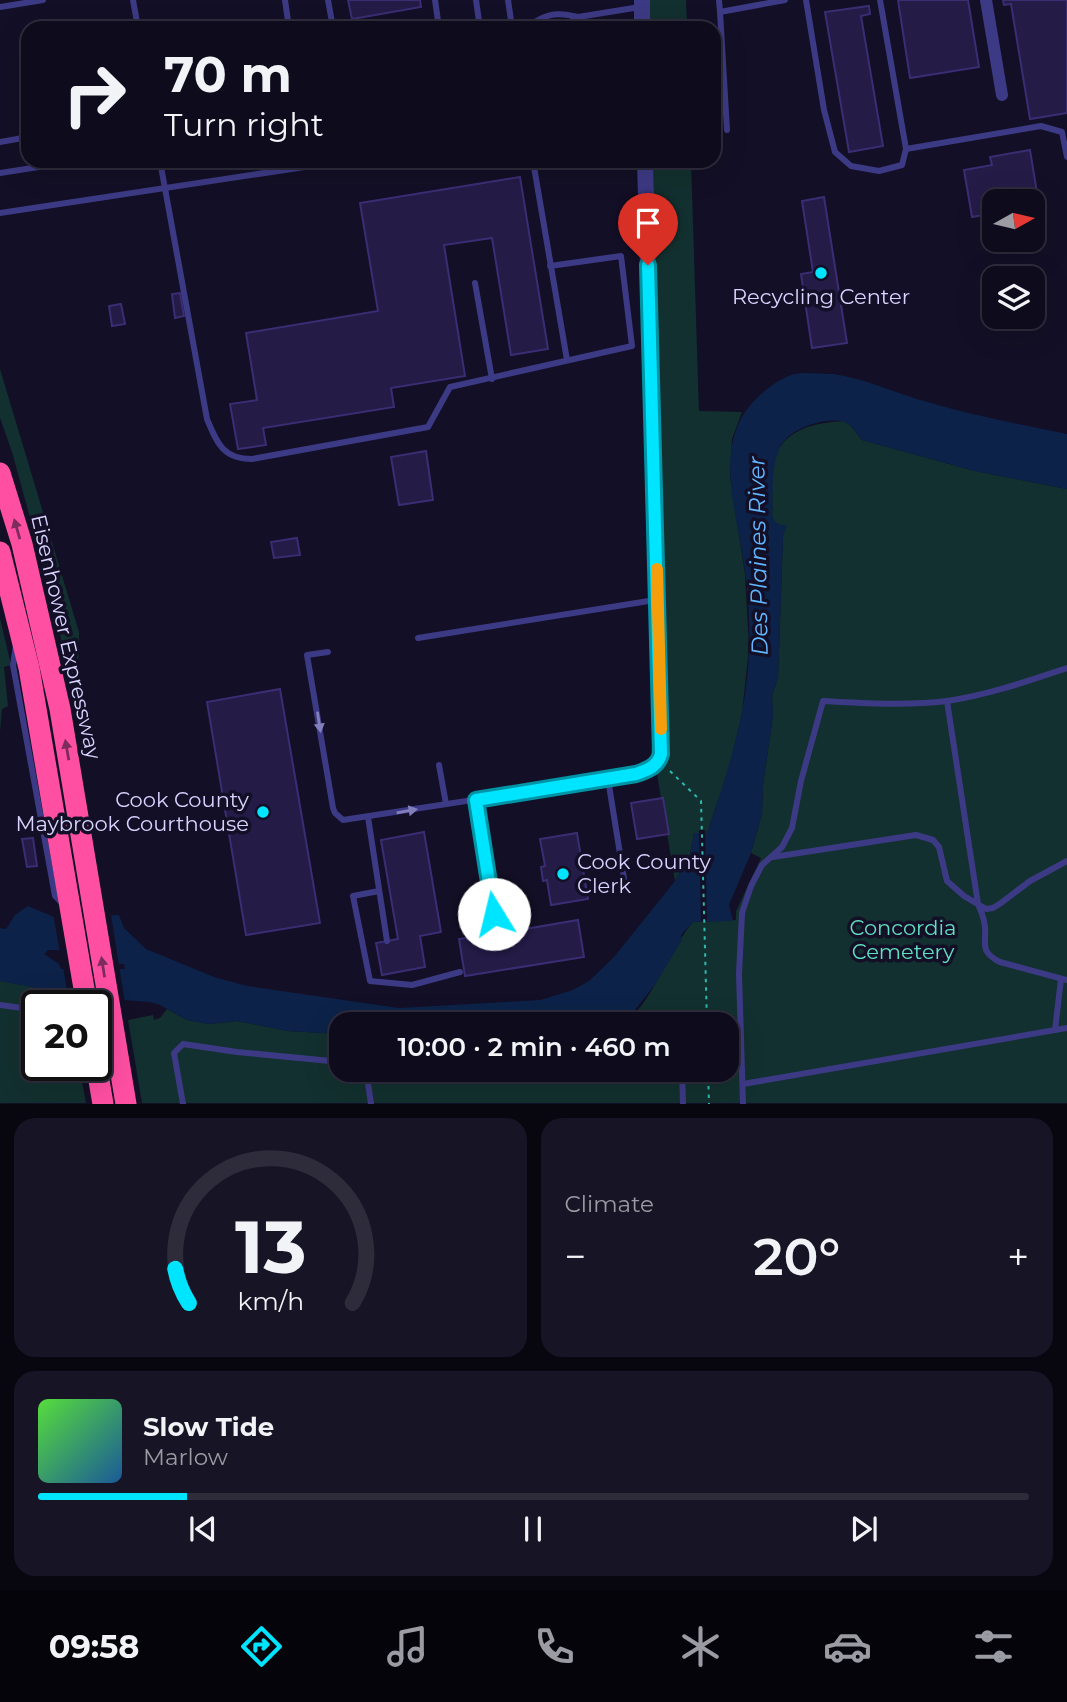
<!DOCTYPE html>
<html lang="en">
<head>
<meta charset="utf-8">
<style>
	body { margin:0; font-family:Montserrat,sans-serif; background:#171425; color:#f1f3f6; height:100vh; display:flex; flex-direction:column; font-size:26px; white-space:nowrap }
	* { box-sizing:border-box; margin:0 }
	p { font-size:23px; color:#9b9ba3 }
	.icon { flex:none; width:38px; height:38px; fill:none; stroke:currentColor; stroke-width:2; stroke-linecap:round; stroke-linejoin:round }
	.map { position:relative; height:1104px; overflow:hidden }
	.sheet { display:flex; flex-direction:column; gap:14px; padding:14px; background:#08060f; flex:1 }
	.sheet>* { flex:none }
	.hud { position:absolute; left:21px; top:21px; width:700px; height:147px; border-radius:21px; box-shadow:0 7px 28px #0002,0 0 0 2px #2e2b3b; background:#0e0b1c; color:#f1f3f6; overflow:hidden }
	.needle { width:46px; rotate:82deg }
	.controls { position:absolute; left:982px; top:189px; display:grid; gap:14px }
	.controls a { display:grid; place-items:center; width:63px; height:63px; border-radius:14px; background:#0e0b1c; box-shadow:0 7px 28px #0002,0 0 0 2px #2e2b3b; font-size:35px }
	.speed { position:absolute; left:21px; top:990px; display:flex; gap:14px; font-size:35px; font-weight:700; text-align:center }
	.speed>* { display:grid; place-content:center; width:91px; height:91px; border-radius:50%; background:#0e0b1c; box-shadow:0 7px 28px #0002,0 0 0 2px #2e2b3b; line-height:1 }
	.speed .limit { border:4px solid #111; border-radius:10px; background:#fff; color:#111 }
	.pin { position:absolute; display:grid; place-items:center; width:60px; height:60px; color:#fff; margin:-72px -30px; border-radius:50% 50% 50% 0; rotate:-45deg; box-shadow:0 0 7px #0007 }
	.pin .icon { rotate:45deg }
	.me { position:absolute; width:77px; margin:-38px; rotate:351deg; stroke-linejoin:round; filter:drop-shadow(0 0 5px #0008) }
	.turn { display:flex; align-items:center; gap:24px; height:147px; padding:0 28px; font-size:32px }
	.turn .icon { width:91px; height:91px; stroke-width:2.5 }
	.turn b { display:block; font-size:49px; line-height:60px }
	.big { font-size:52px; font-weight:600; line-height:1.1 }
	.sheet .tile { flex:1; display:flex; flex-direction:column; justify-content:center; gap:10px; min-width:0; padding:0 24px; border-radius:21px; background:#171425 }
	.sheet .dial { align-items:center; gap:0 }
	.dial svg { height:182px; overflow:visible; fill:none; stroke:#2e2b3b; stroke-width:7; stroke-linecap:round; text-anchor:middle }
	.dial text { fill:#f1f3f6; stroke:none }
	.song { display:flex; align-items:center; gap:21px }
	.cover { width:84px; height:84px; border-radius:10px; background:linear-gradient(135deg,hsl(110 70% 55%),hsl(210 70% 35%)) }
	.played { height:7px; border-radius:4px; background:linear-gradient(90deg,#00e5ff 15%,#2e2b3b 15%) }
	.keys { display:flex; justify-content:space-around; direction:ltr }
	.heat { display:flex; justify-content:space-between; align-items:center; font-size:38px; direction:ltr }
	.sheet .tiles { flex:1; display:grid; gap:14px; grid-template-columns:1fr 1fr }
	.tile:last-child { grid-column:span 2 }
	.trip { position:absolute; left:329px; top:1012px; width:410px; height:70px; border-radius:21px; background:#0e0b1c; box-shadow:0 7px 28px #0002,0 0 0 2px #2e2b3b; font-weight:600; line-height:70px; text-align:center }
	.tab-bar { display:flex; height:112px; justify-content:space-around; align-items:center; background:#06040b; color:#9b9ba3 }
	.tab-bar .icon { width:49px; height:49px }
	.tab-bar .selected { color:#00e5ff }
	.tab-bar b { font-size:32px; color:#f1f3f6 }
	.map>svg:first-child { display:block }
	.green { fill:#12302f }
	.water { fill:#0c2248; fill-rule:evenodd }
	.pier { fill:#130f26 }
	.building { fill:#241b47; stroke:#3b2d73; stroke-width:2 }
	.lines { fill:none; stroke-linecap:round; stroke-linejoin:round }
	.path { stroke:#2fb8b0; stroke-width:2; stroke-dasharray:3.5 5; stroke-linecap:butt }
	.service { stroke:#3d3a85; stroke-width:6 }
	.minor { stroke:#3d3a85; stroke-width:12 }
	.tertiary { stroke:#3d3a85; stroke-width:16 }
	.motorway { stroke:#ff4fa3; stroke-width:21 }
	.oneway { fill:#7d2c5e }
	.oneway2 { fill:#837fbc }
	.route-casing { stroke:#0095a6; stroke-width:18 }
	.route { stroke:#00e5ff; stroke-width:12 }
	.slow { stroke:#f59e0b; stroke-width:12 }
	.poi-dot { fill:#00e5ff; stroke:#130f26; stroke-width:2.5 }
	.labels { text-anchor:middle; stroke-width:7; stroke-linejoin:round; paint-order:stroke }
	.poi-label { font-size:21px; fill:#d9d4ff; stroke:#130f26 }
	.street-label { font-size:21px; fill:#d9d4ff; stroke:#130f26 }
	.park-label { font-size:21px; fill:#5fe0c0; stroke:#130f26 }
	.water-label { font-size:23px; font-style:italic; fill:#62b6ff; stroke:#130f26 }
</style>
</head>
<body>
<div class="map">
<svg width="1067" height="1104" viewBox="0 0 1067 1104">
	<rect width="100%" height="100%" fill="#130f26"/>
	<g class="green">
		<path d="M649 0H686L687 28H650Z"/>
		<path d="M653 161H691L699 411 742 412 732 439 730 476 745 574 749 647 742 714 729 768 707 833 694 834 690 854 675 881 657 774 662 769 668 756Z"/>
		<path d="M0 369 79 632 78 690 86 762 54 605 12 452 0 418Z"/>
		<path d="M844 421 851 426 862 440 975 471 1067 489V1103H142L128 1020 153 1015 154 1020 160 1018 167 1009 187 1020 209 1024 237 1021 288 1031 341 1034V1069H726V1024H609C614 1023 621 1023 625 1021 647 1012 674 942 693 922L736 920V911L761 858 751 853 762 814 763 784 773 716 772 695 778 678 783 537 786 525H779L774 521 772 515C773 500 771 484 772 470 777 431 810 423 844 421Z"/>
		<path d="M0 618 11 665 4 667 8 706 2 709 0 732Z"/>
		<path d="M0 981 67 992 69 1006H37V1066H79L86 1103H0Z"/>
	</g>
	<path class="water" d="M834 374C865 379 888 390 917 399 967 414 1017 424 1067 434V489L975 471 862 440C857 434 851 423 842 421 822 418 787 429 779 449 771 470 773 492 772 515 774 523 778 525 787 525L783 537 778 678 772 695 773 716 763 784 762 814 751 853 729 905 733 921 693 922 681 935 682 940 654 986 627 1020 609 1024H341V1034L288 1031 237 1021 209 1024 187 1020 160 1005 150 1002 83 997 0 981V928L6 929 15 915 28 906 54 917 119 915 124 928 146 949 214 977 247 986 399 1008 540 1000 573 990 589 981 614 957 675 881 690 854 694 833H707C728 772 748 711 749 646 750 622 748 595 745 571 738 515 710 444 756 399 766 389 778 380 791 375 803 371 821 374 834 374ZM48 950 82 951 117 964H124L125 969H61L59 964 44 954Z"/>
	<g class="pier">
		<path d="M705 827 707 921H701L699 830H705Z"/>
		<path d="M53 913 111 915 125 1003 83 1000 68 996 62 961 63 965 112 966 104 959 82 954 60 953Z"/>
	</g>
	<g class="building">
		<path d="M348 0H420L421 7 352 19Z"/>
		<path d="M898 0H968L979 67 910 78Z"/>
		<path d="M1003 0H1067V113L1030 119 1011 4 1004 5Z"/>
		<path d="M869 6 870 14 861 16 883 146 849 152 825 12Z"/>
		<path d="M1030 150 1039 205 1032 206V201H994V213L972 217 964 170 992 165 990 157Z"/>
		<path d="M520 177 548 349 511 355 492 238 444 245 465 376 391 388 394 407 263 428 266 445 238 449 230 404 257 400 246 333 378 311 360 203Z"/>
		<path d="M824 197 847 343 812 348 801 274 813 272 802 201Z"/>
		<path d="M180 293 184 316 175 318 172 294Z"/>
		<path d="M121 304 125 324 112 326 109 306Z"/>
		<path d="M426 451 433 500 399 505 391 457Z"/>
		<path d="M297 538 300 555 274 558 271 542Z"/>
		<path d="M280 689 320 923 246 935 207 702Z"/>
		<path d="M663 798 669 834 637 839 631 803Z"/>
		<path d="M424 832 441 932 420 936 425 967 382 975 376 943 398 939 381 840Z"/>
		<path d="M577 833 588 899 551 905 547 880 543 881 541 867 545 866 540 839Z"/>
		<path d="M33 838 37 866 27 867 22 839Z"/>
		<path d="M578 920 584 957 465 976 459 939 511 931V927L524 925 525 929Z"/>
	</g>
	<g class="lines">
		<g class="path">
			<path d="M670 771 701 801 707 1024"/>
			<path d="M708 1069 709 1104"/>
		</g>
		<g class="service">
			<path d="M133 0 138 28"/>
			<path d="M285 0 289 28"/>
			<path d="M328 0 333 28"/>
			<path d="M435 0 439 28"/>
			<path d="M476 0 480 28"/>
			<path d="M508 0 512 27"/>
			<path d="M719 0 720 12 785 0"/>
			<path d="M806 0 824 110 835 152 851 166 879 171 902 165 906 149 880 0"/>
			<path d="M0 7 43 0"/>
			<path d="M720 12 727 130"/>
			<path d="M503 28 532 24"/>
			<path d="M544 28 532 24C548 13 559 12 578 17"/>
			<path d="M552 28 564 26 578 17 640 7"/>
			<path d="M0 142 28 137"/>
			<path d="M906 149 1041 126 1062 132 1067 157"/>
			<path d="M160 161 207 419C217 443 223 459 252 459L428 427 450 387 632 346 621 256 550 266"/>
			<path d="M533 161 567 360"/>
			<path d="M0 173 77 161"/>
			<path d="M0 213 344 161"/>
			<path d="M475 283 492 379"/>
			<path d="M418 638 655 600"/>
			<path d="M16 645 13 665 55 896 63 904"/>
			<path d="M328 652 307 655 333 808 335 813 343 820 608 779 645 771 659 761"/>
			<path d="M947 701 978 904C980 909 983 915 984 921 989 941 976 950 1000 962L1067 980"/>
			<path d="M439 765 446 804"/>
			<path d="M608 779 625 885"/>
			<path d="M476 800 494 914"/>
			<path d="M368 817 387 941"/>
			<path d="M773 857 916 835 933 840 939 847 947 881 964 896 986 909 993 908 1001 903 1030 881 1067 861"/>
			<path d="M379 891 353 896 370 981 412 985 460 972"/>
			<path d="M0 1005 37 1010"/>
			<path d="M1055 1030 1061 979"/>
			<path d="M366 1069 371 1104"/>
			<path d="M682 1069 683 1104"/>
			<path d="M743 1084 1067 1028"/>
			<path d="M183 1104 174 1053 183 1044 237 1052 341 1062"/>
			<path d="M743 1104 739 974 742 913 751 886 762 865 782 847 792 828 801 781 823 701C864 703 906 706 947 701 988 695 1028 681 1067 668"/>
		</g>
		<path class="minor" d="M986 0 1002 95"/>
		<g class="tertiary">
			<path d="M642 0V28"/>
			<path d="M645 161 661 733 659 760"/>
		</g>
		<g class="motorway">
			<path d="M0 473 22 544 60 709 126 1104"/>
			<path d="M0 552 29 668 87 1006"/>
			<path d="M96 1063 103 1104"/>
		</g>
	</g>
	<defs><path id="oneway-solid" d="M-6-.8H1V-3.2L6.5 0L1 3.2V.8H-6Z" transform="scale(1.75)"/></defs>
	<g class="oneway">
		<use href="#oneway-solid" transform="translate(17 529) rotate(-106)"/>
		<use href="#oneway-solid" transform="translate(67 750) rotate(-100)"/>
		<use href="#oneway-solid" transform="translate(103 967) rotate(-99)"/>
	</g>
	<g class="oneway2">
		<use href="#oneway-solid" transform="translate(319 722) rotate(81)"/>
		<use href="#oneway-solid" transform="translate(407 811) rotate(-10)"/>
	</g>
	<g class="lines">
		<g class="route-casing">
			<path id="route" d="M494 914 476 800 636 774C648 770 658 766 661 754L648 265"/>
		</g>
		<use href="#route" class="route"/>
		<path class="slow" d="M657 569 661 729"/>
	</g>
	<g class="poi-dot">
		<circle cx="821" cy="273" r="7"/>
		<circle cx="263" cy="812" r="7"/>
		<circle cx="563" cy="874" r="7"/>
	</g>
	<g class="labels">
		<g class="poi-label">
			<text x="821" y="304">Recycling Center</text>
			<text x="249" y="807" text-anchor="end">Cook County<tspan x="249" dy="24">Maybrook Courthouse</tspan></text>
			<text x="577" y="869" text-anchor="start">Cook County<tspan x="577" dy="24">Clerk</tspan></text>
		</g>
		<g class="street-label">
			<text transform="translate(66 637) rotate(77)" y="7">Eisenhower Expressway</text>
		</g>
		<g class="park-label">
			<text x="903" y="935">Concordia<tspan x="903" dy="24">Cemetery</tspan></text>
		</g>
		<g class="water-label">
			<text transform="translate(758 556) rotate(-91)" y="8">Des Plaines River</text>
		</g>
	</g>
</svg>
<div class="controls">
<a><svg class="needle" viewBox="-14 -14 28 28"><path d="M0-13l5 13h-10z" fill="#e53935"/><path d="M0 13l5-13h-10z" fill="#9b9ba3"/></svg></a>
<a><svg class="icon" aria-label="layers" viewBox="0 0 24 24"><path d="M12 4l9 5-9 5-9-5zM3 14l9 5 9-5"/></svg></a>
</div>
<div class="speed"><div class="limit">20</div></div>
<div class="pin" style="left:648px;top:265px;background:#d93025"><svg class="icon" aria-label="arrive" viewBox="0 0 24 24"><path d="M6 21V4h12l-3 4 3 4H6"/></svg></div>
<svg class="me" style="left:494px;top:914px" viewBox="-20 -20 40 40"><circle r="19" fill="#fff"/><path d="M0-13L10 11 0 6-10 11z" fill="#00e5ff"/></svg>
<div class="trip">10:00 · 2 min · 460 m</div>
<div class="hud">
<div class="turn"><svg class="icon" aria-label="right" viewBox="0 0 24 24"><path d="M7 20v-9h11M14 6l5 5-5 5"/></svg><div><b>70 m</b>Turn right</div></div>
</div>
</div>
<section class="sheet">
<div class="tiles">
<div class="tile dial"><svg viewBox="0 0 100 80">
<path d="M14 69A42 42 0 1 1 86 69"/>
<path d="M14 69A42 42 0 0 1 8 54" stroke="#00e5ff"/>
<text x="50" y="56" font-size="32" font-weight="700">13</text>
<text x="50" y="72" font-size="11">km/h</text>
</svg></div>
<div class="tile"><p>Climate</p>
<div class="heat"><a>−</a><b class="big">20°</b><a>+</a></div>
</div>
<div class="tile">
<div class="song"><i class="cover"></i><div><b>Slow Tide</b><p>Marlow</p></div></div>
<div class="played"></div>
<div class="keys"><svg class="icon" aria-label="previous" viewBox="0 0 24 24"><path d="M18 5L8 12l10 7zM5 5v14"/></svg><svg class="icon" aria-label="pause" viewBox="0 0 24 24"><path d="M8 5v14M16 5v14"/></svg><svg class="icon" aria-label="next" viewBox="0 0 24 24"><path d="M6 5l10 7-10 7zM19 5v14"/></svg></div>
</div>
</div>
</section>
<nav class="tab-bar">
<b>09:58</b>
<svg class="icon selected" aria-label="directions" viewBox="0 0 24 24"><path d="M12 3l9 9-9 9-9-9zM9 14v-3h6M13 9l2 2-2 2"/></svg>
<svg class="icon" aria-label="music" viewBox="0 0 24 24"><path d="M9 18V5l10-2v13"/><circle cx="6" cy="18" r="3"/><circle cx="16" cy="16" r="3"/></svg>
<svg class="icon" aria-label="phone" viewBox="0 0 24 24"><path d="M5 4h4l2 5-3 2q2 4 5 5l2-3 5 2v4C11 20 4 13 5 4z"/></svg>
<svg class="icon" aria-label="climate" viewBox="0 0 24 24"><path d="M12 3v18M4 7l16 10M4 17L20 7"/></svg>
<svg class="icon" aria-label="car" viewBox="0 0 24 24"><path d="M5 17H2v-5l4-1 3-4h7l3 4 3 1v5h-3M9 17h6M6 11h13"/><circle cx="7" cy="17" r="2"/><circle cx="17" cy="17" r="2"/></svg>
<svg class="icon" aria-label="filters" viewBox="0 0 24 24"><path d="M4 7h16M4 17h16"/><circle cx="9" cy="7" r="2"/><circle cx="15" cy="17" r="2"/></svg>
</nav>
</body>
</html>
